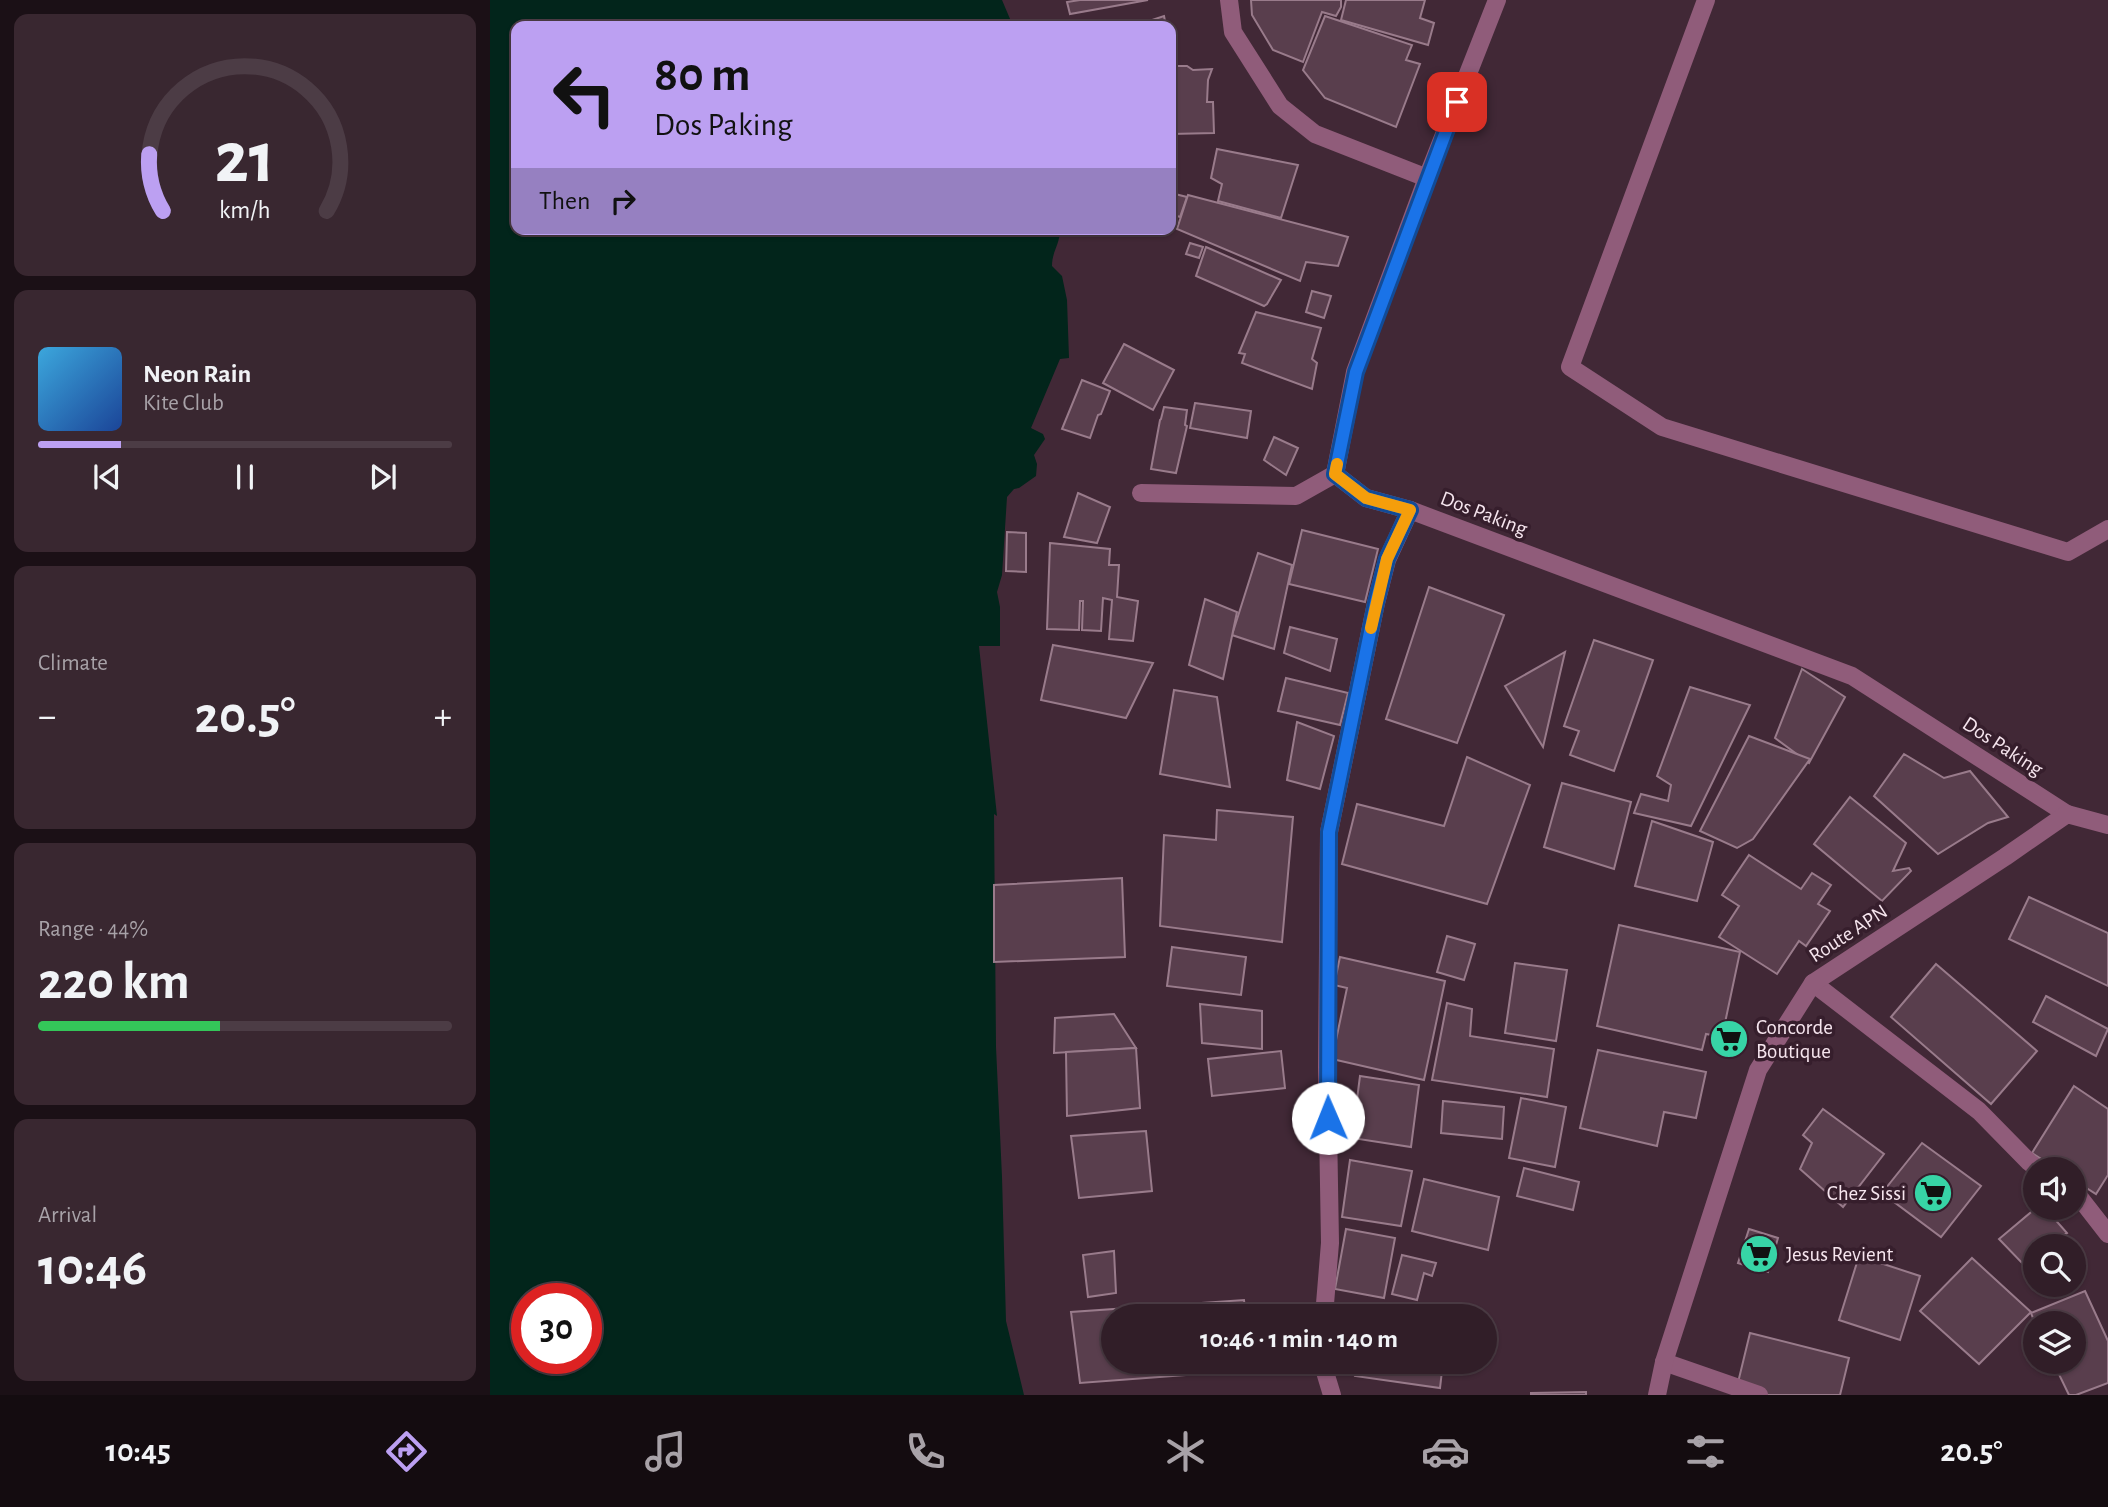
<!DOCTYPE html>
<html lang="en">
<head>
<meta charset="utf-8">
<style>
	body { margin:0; font-family:"Alegreya Sans",sans-serif; background:#392730; color:#f1f3f6; height:100vh; display:flex; flex-direction:column; font-size:26px; white-space:nowrap }
	* { box-sizing:border-box; margin:0 }
	p { font-size:23px; color:#a8a2a8 }
	.icon { flex:none; width:38px; height:38px; fill:none; stroke:currentColor; stroke-width:2; stroke-linecap:round; stroke-linejoin:round }
	.map { position:relative; flex:1; overflow:hidden }
	.sheet { display:flex; flex-direction:column; gap:14px; padding:14px; background:#1b1016; width:490px }
	.sheet>* { flex:none }
	.banner { position:absolute; left:21px; top:21px; width:665px; height:214px; border-radius:14px; box-shadow:0 2px 5px #0004,0 0 0 2px #4c3c45; background:#bca0f2; color:#111; overflow:hidden }
	.controls { position:absolute; left:1533px; top:1157px; display:grid; gap:14px }
	.controls a { display:grid; place-items:center; width:63px; height:63px; border-radius:50%; background:#311e28; box-shadow:0 2px 5px #0004,0 0 0 2px #4c3c45; font-size:35px }
	.speed { position:absolute; left:21px; top:1283px; display:flex; gap:14px; font-size:35px; font-weight:700; text-align:center }
	.speed>* { display:grid; place-content:center; width:91px; height:91px; border-radius:50%; background:#311e28; box-shadow:0 2px 5px #0004,0 0 0 2px #4c3c45; line-height:1 }
	.speed .limit { border:10px solid #d22; background:#fff; color:#111 }
	.pin { position:absolute; display:grid; place-items:center; width:60px; height:60px; color:#fff; margin:-30px; border-radius:14px; box-shadow:0 4px 10px #0006 }
	.me { position:absolute; width:77px; margin:-38px; rotate:359deg; stroke-linejoin:round; filter:drop-shadow(0 0 5px #0008) }
	.turn { display:flex; align-items:center; gap:24px; height:147px; padding:0 28px; font-size:32px }
	.turn .icon { width:91px; height:91px; stroke-width:2.5 }
	.turn b { display:block; font-size:49px; line-height:60px }
	.then { display:flex; align-items:center; height:66px; padding:0 28px; background:#0003; gap:14px; font-size:26px }
	.big { font-size:52px; font-weight:700; line-height:1.1 }
	.sheet .widget { flex:1; display:flex; flex-direction:column; justify-content:center; gap:10px; min-width:0; padding:0 24px; border-radius:14px; background:#392730 }
	.sheet .dial { align-items:center; gap:0 }
	.dial svg { height:182px; overflow:visible; fill:none; stroke:#4c3c45; stroke-width:7; stroke-linecap:round; text-anchor:middle }
	.dial text { fill:#f1f3f6; stroke:none }
	.song { display:flex; align-items:center; gap:21px }
	.cover { width:84px; height:84px; border-radius:10px; background:linear-gradient(135deg,hsl(200 70% 55%),hsl(220 70% 35%)) }
	.played { height:7px; border-radius:4px; background:linear-gradient(90deg,#bca0f2 20%,#4c3c45 20%) }
	.keys { display:flex; justify-content:space-around; direction:ltr }
	.heat { display:flex; justify-content:space-between; align-items:center; font-size:38px; direction:ltr }
	.charge { height:10px; border-radius:5px; background:linear-gradient(90deg,#34c759 44%,#4c3c45 0) }
	.trip { position:absolute; left:611px; top:1304px; width:396px; height:70px; border-radius:35px; background:#311e28; box-shadow:0 2px 5px #0004,0 0 0 2px #4c3c45; font-weight:700; line-height:70px; text-align:center }
	.menu { display:flex; height:112px; justify-content:space-around; align-items:center; background:#140c10; color:#a8a2a8 }
	.menu .icon { width:49px; height:49px }
	.menu .active { color:#bca0f2 }
	.menu b { font-size:32px; color:#f1f3f6 }
	main { display:flex; flex:1; min-height:0 }
	.map>svg:first-child { display:block }
	.water { fill:#02251b; fill-rule:evenodd }
	.building { fill:#593e4d; stroke:#997b8b; stroke-width:2 }
	.lines { fill:none; stroke-linecap:round; stroke-linejoin:round }
	.minor { stroke:#905c7a; stroke-width:18 }
	.route-casing { stroke:#114b97; stroke-width:18 }
	.route { stroke:#1a73e8; stroke-width:12 }
	.slow { stroke:#f59e0b; stroke-width:12 }
	.labels { text-anchor:middle; stroke-width:7; stroke-linejoin:round; paint-order:stroke }
	.street-label { font-size:21px; fill:#f6e5ee; stroke:#361e2c }
	.poi-label { font-size:21px; fill:#f6e5ee; stroke:#361e2c; text-anchor:start }
</style>
</head>
<body>
<main>
<section class="sheet">
<div class="widget dial"><svg viewBox="0 0 100 80">
<path d="M14 69A42 42 0 1 1 86 69"/>
<path d="M14 69A42 42 0 0 1 8 44" stroke="#bca0f2"/>
<text x="50" y="56" font-size="32" font-weight="700">21</text>
<text x="50" y="72" font-size="11">km/h</text>
</svg></div>
<div class="widget">
<div class="song"><i class="cover"></i><div><b>Neon Rain</b><p>Kite Club</p></div></div>
<div class="played"></div>
<div class="keys"><svg class="icon" aria-label="previous" viewBox="0 0 24 24"><path d="M18 5L8 12l10 7zM5 5v14"/></svg><svg class="icon" aria-label="pause" viewBox="0 0 24 24"><path d="M8 5v14M16 5v14"/></svg><svg class="icon" aria-label="next" viewBox="0 0 24 24"><path d="M6 5l10 7-10 7zM19 5v14"/></svg></div>
</div>
<div class="widget"><p>Climate</p>
<div class="heat"><a>−</a><b class="big">20.5°</b><a>+</a></div>
</div>
<div class="widget"><p>Range · 44%</p><b class="big">220 km</b><div class="charge"></div></div>
<div class="widget"><p>Arrival</p><b class="big">10:46</b></div>
</section>
<div class="map">
<svg width="1618" height="1395" viewBox="0 0 1618 1395">
	<rect width="100%" height="100%" fill="#412836"/>
	<path class="water" d="M0 0H512L523 26H26V229H570C570 245 562 251 562 266L572 276 577 300 579 358 570 359 541 428 553 434 555 439 544 455 547 464 546 476 529 488 524 489 517 497 512 575 507 592 510 607V646H489L507 816 504 814 506 1047 512 1177 516 1321 534 1395H0ZM37 1298H96V1358H37Z"/>
	<g class="building">
		<path d="M590 0H658L580 14 577 2Z"/>
		<path d="M761 0H851V7L846 16 832 12 813 62 783 50 762 15Z"/>
		<path d="M856 0H935L930 18 944 23 938 45 851 20Z"/>
		<path d="M674 16 676 26H650V24Z"/>
		<path d="M835 16 922 45 916 60 930 64 906 127 835 98 813 70Z"/>
		<path d="M681 66H697L703 70 722 69 718 80 717 102H723L724 133 681 134Z"/>
		<path d="M727 149 808 165 791 218 728 201 732 184 721 178Z"/>
		<path d="M681 193 697 197 690 217 681 214Z"/>
		<path d="M698 195 858 237 848 266 816 262 810 281 687 229Z"/>
		<path d="M700 243 713 247 709 258 696 254Z"/>
		<path d="M716 247 791 280 777 304 774 306 706 276Z"/>
		<path d="M822 291 841 296 834 318 816 312Z"/>
		<path d="M766 312 831 328 822 359 827 363 822 389 752 363 755 354 749 353Z"/>
		<path d="M634 344 684 370 663 410 613 383Z"/>
		<path d="M592 380 620 391 611 414 608 415 600 438 572 429Z"/>
		<path d="M705 403 761 411 757 438 700 428Z"/>
		<path d="M674 407 697 410 695 425 697 426 686 473 661 469 670 420 671 419Z"/>
		<path d="M784 437 808 448 796 475 774 460Z"/>
		<path d="M588 493 620 507 607 543 574 537Z"/>
		<path d="M812 530 888 549 875 602 799 584Z"/>
		<path d="M517 532 536 533V572L516 571Z"/>
		<path d="M560 543 620 549 619 565H629L627 597 648 601 643 641 619 639 622 600 613 598 611 631 592 630 593 601H590L589 630 557 629Z"/>
		<path d="M768 553 802 565 784 649 742 635Z"/>
		<path d="M939 587 1014 615 967 743 896 719Z"/>
		<path d="M715 599 747 612 733 679 699 665Z"/>
		<path d="M800 627 847 639 840 671 794 653Z"/>
		<path d="M1104 640 1163 660 1124 771 1080 755 1089 731 1074 726Z"/>
		<path d="M563 645 663 663 636 718 551 700Z"/>
		<path d="M1075 652 1053 747 1015 686Z"/>
		<path d="M1312 669 1355 697 1319 763 1285 738Z"/>
		<path d="M796 678 858 693 850 725 788 711Z"/>
		<path d="M1200 687 1260 705 1201 826 1144 813 1151 794 1178 801 1181 785 1167 776Z"/>
		<path d="M684 690 727 697 740 787 670 774Z"/>
		<path d="M807 722 844 736 830 789 797 780Z"/>
		<path d="M1259 736 1320 759 1263 839 1247 848 1210 831Z"/>
		<path d="M1414 754 1454 778 1480 771 1518 817 1498 823 1448 854 1384 796Z"/>
		<path d="M977 757 1040 785 997 904 852 864 867 804 954 826Z"/>
		<path d="M1072 783 1141 802 1124 869 1054 847Z"/>
		<path d="M1360 797 1416 843 1403 871 1419 868 1421 871 1392 901 1324 844Z"/>
		<path d="M727 810 803 817 792 942 670 926 674 835 726 840Z"/>
		<path d="M1162 821 1223 842 1207 901 1145 886Z"/>
		<path d="M1259 855 1311 889 1322 873 1341 885 1328 904 1340 911 1316 946 1309 941 1287 974 1229 937 1249 906 1232 895Z"/>
		<path d="M632 878 635 957 504 962V885Z"/>
		<path d="M1539 897 1618 933V986L1519 939Z"/>
		<path d="M1129 925 1250 952 1232 1037 1216 1034 1212 1050 1107 1026Z"/>
		<path d="M957 936 985 944 974 980 947 972Z"/>
		<path d="M682 947 756 957 751 995 677 986Z"/>
		<path d="M850 957 955 981 934 1080 842 1059 857 988 844 985Z"/>
		<path d="M1025 963 1077 970 1066 1041 1015 1033Z"/>
		<path d="M1446 964 1547 1051 1501 1104 1401 1017Z"/>
		<path d="M1556 996 1618 1029 1606 1056 1543 1022Z"/>
		<path d="M957 1003 982 1009 980 1036 1064 1049 1057 1097 942 1080Z"/>
		<path d="M710 1004 772 1011V1049L712 1043Z"/>
		<path d="M624 1014 646 1048 564 1053 565 1018Z"/>
		<path d="M646 1048 650 1108 577 1116 576 1052Z"/>
		<path d="M1108 1050 1216 1072 1206 1118 1174 1112 1167 1146 1090 1128Z"/>
		<path d="M791 1051 795 1088 722 1096 718 1059Z"/>
		<path d="M870 1076 929 1085 921 1147 862 1138Z"/>
		<path d="M1584 1086 1618 1109V1175L1606 1194 1584 1180V1169H1567L1542 1153Z"/>
		<path d="M1031 1098 1076 1107 1065 1167 1019 1158Z"/>
		<path d="M953 1101 1014 1107 1012 1139 951 1133Z"/>
		<path d="M1333 1109 1394 1154 1353 1207 1310 1169 1322 1143 1313 1135Z"/>
		<path d="M656 1131 662 1191 589 1198 581 1136Z"/>
		<path d="M1432 1143 1491 1186 1451 1237 1392 1193Z"/>
		<path d="M860 1160 922 1171 911 1226 852 1217Z"/>
		<path d="M1034 1168 1089 1182 1083 1210 1027 1196Z"/>
		<path d="M934 1179 1009 1197 998 1250 922 1231Z"/>
		<path d="M1546 1208H1555L1577 1233 1558 1246H1545V1255L1533 1264 1509 1239Z"/>
		<path d="M856 1229 905 1238 894 1298 845 1289Z"/>
		<path d="M1259 1229 1288 1238 1278 1272 1248 1263Z"/>
		<path d="M624 1251 626 1293 598 1297 593 1255Z"/>
		<path d="M912 1255 946 1263 942 1276 934 1273 927 1300 902 1294Z"/>
		<path d="M1369 1256 1430 1276 1410 1340 1349 1320Z"/>
		<path d="M1482 1258 1541 1312 1489 1364 1430 1311Z"/>
		<path d="M1595 1291 1618 1341V1383L1586 1395H1579L1563 1362H1584V1323H1545L1541 1313Z"/>
		<path d="M754 1300 756 1316H623V1362H761L762 1370 590 1383 581 1312Z"/>
		<path d="M1260 1333 1359 1358 1350 1395H1245Z"/>
		<path d="M867 1362H953L950 1388 865 1376Z"/>
		<path d="M1096 1392V1395H1041V1393Z"/>
	</g>
	<g class="lines">
		<g class="minor">
			<path d="M739 0 743 32 790 106 825 134 937 178"/>
			<path d="M1216 0 1080 367 1172 427 1578 552 1618 529"/>
			<path d="M845 474 876 498 920 510 1362 676 1577 814"/>
			<path d="M845 474 865 372 937 178 1007 0"/>
			<path d="M651 493 806 496 845 474"/>
			<path d="M1323 983 1489 1111 1539 1162 1548 1169"/>
			<path d="M1584 1194 1590 1198 1618 1234"/>
			<path d="M834 1316 840 1243 837 1067 839 832 886 603 897 560 920 510"/>
			<path d="M832 1362 842 1395"/>
			<path d="M1174 1362 1269 1395"/>
			<path d="M1167 1395 1174 1362 1268 1070 1323 983 1515 857 1577 814 1618 825"/>
		</g>
	</g>
	<g class="lines">
		<g class="route-casing">
			<path id="route" d="M838 1118 839 832 886 603 897 559 920 510 876 498 845 474 866 372 967 102"/>
		</g>
		<use href="#route" class="route"/>
		<path class="slow" d="M847 464 845 474 876 498 920 510 897 559 881 628"/>
	</g>
	<defs>
		<g id="supermarket-disc" transform="scale(2.0125)"><circle r="9.5" fill="#37d4a6" stroke="#361e2c"/><path d="M-6-5.5h2.5l.6 2H6L4.5 2H-2.5L-4.4-4H-6ZM-1.5 3.2a1.3 1.3 0 1 0 .1 0ZM3 3.2a1.3 1.3 0 1 0 .1 0Z" fill="#111"/></g>
	</defs>
	<g fill-rule="evenodd">
		<use href="#supermarket-disc" x="1239" y="1039"/>
		<use href="#supermarket-disc" x="1443" y="1193"/>
		<use href="#supermarket-disc" x="1269" y="1254"/>
	</g>
	<g class="labels">
		<g class="street-label">
			<text transform="translate(994 513) rotate(21)" y="7">Dos Paking</text>
			<text transform="translate(1513 746) rotate(33)" y="7">Dos Paking</text>
			<text transform="translate(1358 933) rotate(-33)" y="7">Route APN</text>
		</g>
		<g class="poi-label">
			<text x="1266" y="1034">Concorde<tspan x="1266" dy="24">Boutique</tspan></text>
			<text x="1416" y="1200" text-anchor="end">Chez Sissi</text>
			<text x="1296" y="1261">Jesus Revient</text>
		</g>
	</g>
</svg>
<div class="controls">
<a><svg class="icon" aria-label="sound" viewBox="0 0 24 24"><path d="M4 9h4l5-4v14l-5-4H4zM17 9q2 3 0 6"/></svg></a>
<a><svg class="icon" aria-label="search" viewBox="0 0 24 24"><circle cx="10" cy="10" r="6"/><path d="M15 15l6 6"/></svg></a>
<a><svg class="icon" aria-label="layers" viewBox="0 0 24 24"><path d="M12 4l9 5-9 5-9-5zM3 14l9 5 9-5"/></svg></a>
</div>
<div class="speed"><div class="limit">30</div></div>
<div class="pin" style="left:967px;top:102px;background:#d93025"><svg class="icon" aria-label="arrive" viewBox="0 0 24 24"><path d="M6 21V4h12l-3 4 3 4H6"/></svg></div>
<svg class="me" style="left:838px;top:1118px" viewBox="-20 -20 40 40"><circle r="19" fill="#fff"/><path d="M0-13L10 11 0 6-10 11z" fill="#1a73e8"/></svg>
<div class="trip">10:46 · 1 min · 140 m</div>
<div class="banner">
<div class="turn"><svg class="icon" aria-label="left" viewBox="0 0 24 24"><path d="M17 20v-9H6M10 6l-5 5 5 5"/></svg><div><b>80 m</b>Dos Paking</div></div>
<div class="then">Then<svg class="icon" aria-label="right" viewBox="0 0 24 24"><path d="M7 20v-9h11M14 6l5 5-5 5"/></svg></div>
</div>
</div>
</main>
<nav class="menu">
<b>10:45</b>
<svg class="icon active" aria-label="directions" viewBox="0 0 24 24"><path d="M12 3l9 9-9 9-9-9zM9 14v-3h6M13 9l2 2-2 2"/></svg>
<svg class="icon" aria-label="music" viewBox="0 0 24 24"><path d="M9 18V5l10-2v13"/><circle cx="6" cy="18" r="3"/><circle cx="16" cy="16" r="3"/></svg>
<svg class="icon" aria-label="phone" viewBox="0 0 24 24"><path d="M5 4h4l2 5-3 2q2 4 5 5l2-3 5 2v4C11 20 4 13 5 4z"/></svg>
<svg class="icon" aria-label="climate" viewBox="0 0 24 24"><path d="M12 3v18M4 7l16 10M4 17L20 7"/></svg>
<svg class="icon" aria-label="car" viewBox="0 0 24 24"><path d="M5 17H2v-5l4-1 3-4h7l3 4 3 1v5h-3M9 17h6M6 11h13"/><circle cx="7" cy="17" r="2"/><circle cx="17" cy="17" r="2"/></svg>
<svg class="icon" aria-label="filters" viewBox="0 0 24 24"><path d="M4 7h16M4 17h16"/><circle cx="9" cy="7" r="2"/><circle cx="15" cy="17" r="2"/></svg>
<b>20.5°</b>
</nav>
</body>
</html>
